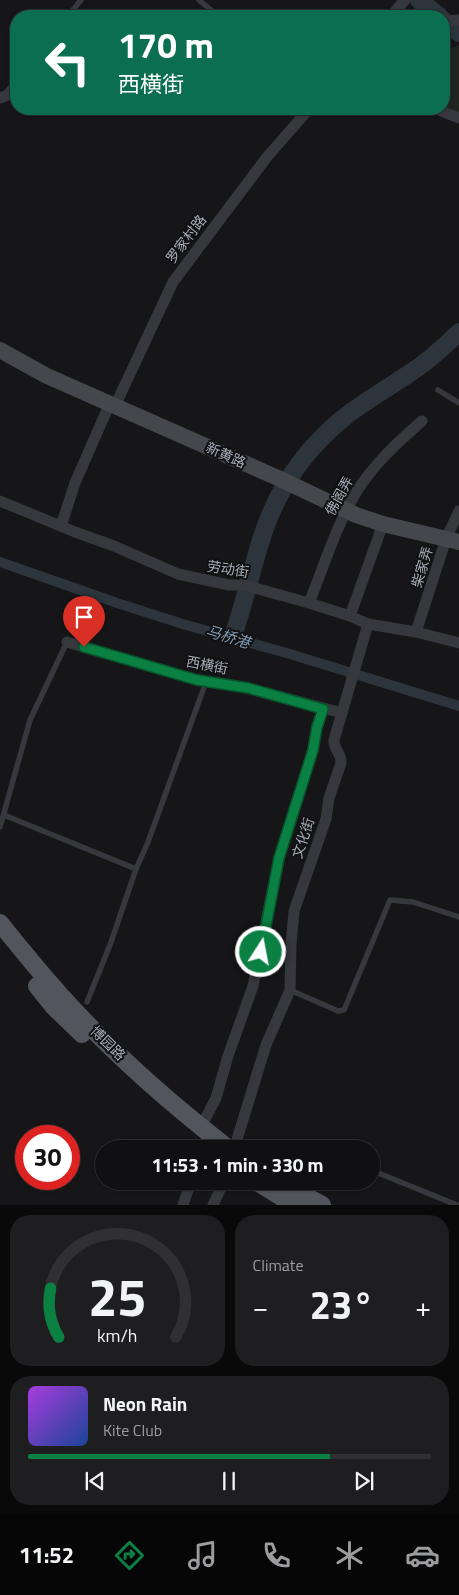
<!DOCTYPE html>
<html lang="en">
<head>
<meta charset="utf-8">
<style>
	body { margin:0; font-family:"Titillium Web","Noto Sans SC",sans-serif; background:#1e1e20; color:#f1f3f6; height:100vh; display:flex; flex-direction:column; font-size:19px; white-space:nowrap }
	* { box-sizing:border-box; margin:0 }
	p { font-size:16px; color:#9c9d9f }
	.icon { flex:none; width:28px; height:28px; fill:none; stroke:currentColor; stroke-width:2; stroke-linecap:round; stroke-linejoin:round }
	.map { position:relative; height:1205px; overflow:hidden }
	.panel { display:flex; flex-direction:column; gap:10px; padding:10px; background:#09090a; flex:1 }
	.panel>* { flex:none }
	.hud { position:absolute; left:10px; top:10px; width:440px; height:105px; border-radius:20px; box-shadow:0 1px 4px #0004,0 0 0 1px #303032; background:#0b6e4f; color:#fff; overflow:hidden }
	.speed { position:absolute; left:15px; top:1125px; display:flex; gap:10px; font-size:25px; font-weight:700; text-align:center }
	.speed>* { display:grid; place-content:center; width:65px; height:65px; border-radius:50%; background:#101012; box-shadow:0 1px 4px #0004,0 0 0 1px #303032; line-height:1 }
	.speed .limit { border:8px solid #d22; background:#fff; color:#111 }
	.pin { position:absolute; display:grid; place-items:center; width:42px; height:42px; color:#fff; margin:-51px -21px; border-radius:50% 50% 50% 0; rotate:-45deg; box-shadow:0 0 5px #0007 }
	.pin .icon { rotate:45deg }
	.me { position:absolute; width:55px; margin:-28px; rotate:11deg; stroke-linejoin:round; filter:drop-shadow(0 0 4px #0008) }
	.turn { display:flex; align-items:center; gap:18px; height:105px; padding:0 25px; font-size:22px }
	.turn .icon { width:65px; height:65px; stroke-width:2.5 }
	.turn b { display:block; font-size:35px; line-height:42px }
	.big { font-size:38px; font-weight:700; line-height:1.1 }
	.panel .widget { flex:1; display:flex; flex-direction:column; justify-content:center; gap:8px; min-width:0; padding:0 18px; border-radius:20px; background:#1e1e20 }
	.panel .dial { align-items:center; gap:0 }
	.dial svg { height:130px; overflow:visible; fill:none; stroke:#303032; stroke-width:7; stroke-linecap:round; text-anchor:middle }
	.dial text { fill:#f1f3f6; stroke:none }
	.song { display:flex; align-items:center; gap:15px }
	.cover { width:60px; height:60px; border-radius:8px; background:linear-gradient(135deg,hsl(280 70% 55%),hsl(220 70% 35%)) }
	.played { height:5px; border-radius:2px; background:linear-gradient(90deg,#0b8043 75%,#303032 75%) }
	.keys { display:flex; justify-content:space-around; direction:ltr }
	.heat { display:flex; justify-content:space-between; align-items:center; font-size:28px; direction:ltr }
	.panel .tiles { flex:1; display:grid; gap:10px; grid-template-columns:1fr 1fr }
	.widget:last-child { grid-column:span 2 }
	.trip { position:absolute; left:95px; top:1140px; width:285px; height:50px; border-radius:25px; background:#101012; box-shadow:0 1px 4px #0004,0 0 0 1px #303032; font-weight:700; line-height:50px; text-align:center }
	.menu { display:flex; height:80px; justify-content:space-around; align-items:center; background:#060607; color:#9c9d9f }
	.menu .icon { width:35px; height:35px }
	.menu .current { color:#0b8043 }
	.menu b { font-size:22px; color:#f1f3f6 }
	.map>svg:first-child { display:block }
	.grass { fill:#1e261f }
	.lines { fill:none; stroke-linecap:round; stroke-linejoin:round }
	.canal { stroke:#2c353c; stroke-width:10 }
	.river { stroke:#2c353c; stroke-width:18 }
	.lane { stroke:#37383d; stroke-width:5.5 }
	.street { stroke:#37383d; stroke-width:11 }
	.secondary { stroke:#45474d; stroke-width:16 }
	.primary { stroke:#53555c; stroke-width:18 }
	.route-casing { stroke:#07532c; stroke-width:12 }
	.route { stroke:#0b8043; stroke-width:9 }
	.labels { text-anchor:middle; stroke-width:4; stroke-linejoin:round; paint-order:stroke }
	.street-label { font-size:14px; fill:#a8adb8; stroke:#111113 }
	.water-label { font-size:15px; font-style:italic; fill:#7f9bb3; stroke:#111113 }
</style>
</head>
<body>
<div class="map">
<svg width="459" height="1205" viewBox="0 0 459 1205">
	<rect width="100%" height="100%" fill="#161618"/>
	<path class="grass" d="M459 45V114L444 108V51Z"/>
	<g class="lines">
		<path class="canal" d="M0 562 120 604 186 625 290 654 459 706"/>
		<g class="river">
			<path d="M419 0 439 16"/>
			<path d="M444 21 459 33"/>
			<path d="M233 636C245 602 252 566 264 531 279 487 305 450 341 420 361 403 385 390 407 375 426 363 443 348 459 332"/>
		</g>
		<g class="lane">
			<path d="M199 0 218 16"/>
			<path d="M68 16 81 0"/>
			<path d="M6 93 16 80"/>
			<path d="M438 390 459 403"/>
			<path d="M4 815 136 869 110 945 87 1002"/>
			<path d="M0 827 30 720 67 642"/>
			<path d="M136 869 148 842 206 682"/>
			<path d="M290 990 338 1011 344 1010 390 900 413 902 459 917"/>
			<path d="M371 1170 457 1205"/>
		</g>
		<g class="street">
			<path d="M391 16 405 0"/>
			<path d="M444 21 459 20"/>
			<path d="M0 98 16 92"/>
			<path d="M436 109 459 118"/>
			<path d="M115 406 173 282 267 157 309 109"/>
			<path d="M0 501 75 532 114 546 178 574 229 585H244L309 603 350 616 368 624 416 632 459 643"/>
			<path d="M61 526 75 483 110 403"/>
			<path d="M309 603C324 566 336 526 357 491 374 464 398 442 422 421"/>
			<path d="M350 616 383 524"/>
			<path d="M416 632 446 539 459 511"/>
			<path d="M67 642 197 680 248 688 342 713"/>
			<path d="M201 1127 216 1098 228 1056 253 986 279 858 313 750 317 727 323 709"/>
			<path d="M203 1149 204 1145"/>
			<path d="M234 1149 266 1045 290 990 291 945 294 911 326 819 329 798 341 763C342 754 333 749 334 740L368 624"/>
			<path d="M183 1205 191 1181"/>
			<path d="M213 1205 224 1181"/>
		</g>
		<path class="secondary" d="M0 350 47 376 278 478 356 515 383 524 459 542"/>
		<g class="primary">
			<path d="M0 923C20 948 40 972 61 996 110 1050 171 1104 229 1149"/>
			<path d="M37 986 53 1006 82 1034"/>
			<path d="M256 1181 294 1205"/>
			<path d="M278 1181 322 1205"/>
		</g>
	</g>
	<g class="lines">
		<g class="route-casing">
			<path id="route" d="M84 647 197 680 248 688 323 709 317 727 313 750 279 858 261 952"/>
		</g>
		<use href="#route" class="route"/>
	</g>
	<g class="labels">
		<g class="street-label">
			<text transform="translate(186 239) rotate(-53)" y="5">罗家村路</text>
			<text transform="translate(226 455) rotate(24)" y="5">新黄路</text>
			<text transform="translate(339 496) rotate(-61)" y="5">佛阁弄</text>
			<text transform="translate(422 567) rotate(-73)" y="5">柴家弄</text>
			<text transform="translate(228 569) rotate(9)" y="5">劳动街</text>
			<text transform="translate(207 665) rotate(11)" y="5">西横街</text>
			<text transform="translate(303 838) rotate(-72)" y="5">文化街</text>
			<text transform="translate(108 1043) rotate(44)" y="5">博园路</text>
		</g>
		<g class="water-label">
			<text transform="translate(228 637) rotate(17)" y="5">马桥港</text>
		</g>
	</g>
</svg>
<div class="speed"><div class="limit">30</div></div>
<div class="pin" style="left:84px;top:647px;background:#d93025"><svg class="icon" aria-label="arrive" viewBox="0 0 24 24"><path d="M6 21V4h12l-3 4 3 4H6"/></svg></div>
<svg class="me" style="left:261px;top:952px" viewBox="-20 -20 40 40"><circle r="17" fill="#0b8043" stroke="#fff" stroke-width="3"/><path d="M0-11L8 9 0 5-8 9z" fill="#fff"/></svg>
<div class="trip">11:53 · 1 min · 330 m</div>
<div class="hud">
<div class="turn"><svg class="icon" aria-label="left" viewBox="0 0 24 24"><path d="M17 20v-9H6M10 6l-5 5 5 5"/></svg><div><b>170 m</b>西横街</div></div>
</div>
</div>
<section class="panel">
<div class="tiles">
<div class="widget dial"><svg viewBox="0 0 100 80">
<path d="M14 69A42 42 0 1 1 86 69"/>
<path d="M14 69A42 42 0 0 1 9 39" stroke="#0b8043"/>
<text x="50" y="56" font-size="32" font-weight="700">25</text>
<text x="50" y="72" font-size="11">km/h</text>
</svg></div>
<div class="widget"><p>Climate</p>
<div class="heat"><a>−</a><b class="big">23°</b><a>+</a></div>
</div>
<div class="widget">
<div class="song"><i class="cover"></i><div><b>Neon Rain</b><p>Kite Club</p></div></div>
<div class="played"></div>
<div class="keys"><svg class="icon" aria-label="previous" viewBox="0 0 24 24"><path d="M18 5L8 12l10 7zM5 5v14"/></svg><svg class="icon" aria-label="pause" viewBox="0 0 24 24"><path d="M8 5v14M16 5v14"/></svg><svg class="icon" aria-label="next" viewBox="0 0 24 24"><path d="M6 5l10 7-10 7zM19 5v14"/></svg></div>
</div>
</div>
</section>
<nav class="menu">
<b>11:52</b>
<svg class="icon current" aria-label="directions" viewBox="0 0 24 24"><path d="M12 3l9 9-9 9-9-9zM9 14v-3h6M13 9l2 2-2 2"/></svg>
<svg class="icon" aria-label="music" viewBox="0 0 24 24"><path d="M9 18V5l10-2v13"/><circle cx="6" cy="18" r="3"/><circle cx="16" cy="16" r="3"/></svg>
<svg class="icon" aria-label="phone" viewBox="0 0 24 24"><path d="M5 4h4l2 5-3 2q2 4 5 5l2-3 5 2v4C11 20 4 13 5 4z"/></svg>
<svg class="icon" aria-label="climate" viewBox="0 0 24 24"><path d="M12 3v18M4 7l16 10M4 17L20 7"/></svg>
<svg class="icon" aria-label="car" viewBox="0 0 24 24"><path d="M5 17H2v-5l4-1 3-4h7l3 4 3 1v5h-3M9 17h6M6 11h13"/><circle cx="7" cy="17" r="2"/><circle cx="17" cy="17" r="2"/></svg>
</nav>
</body>
</html>
